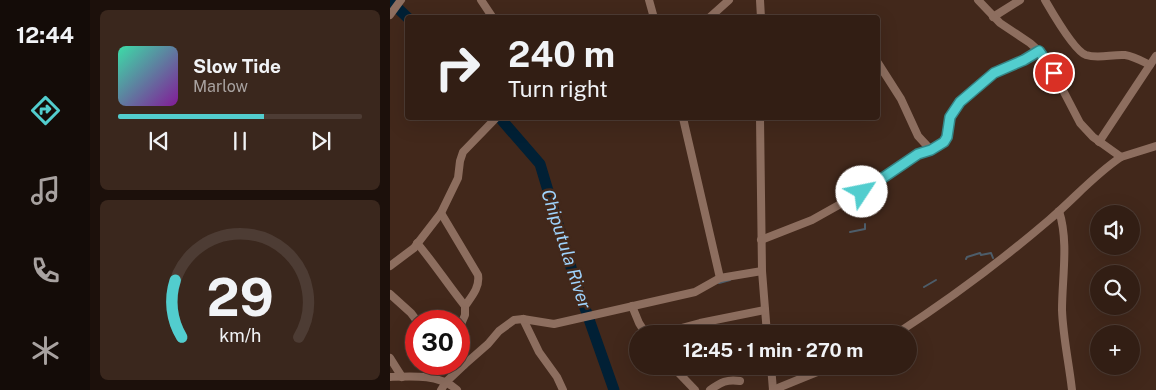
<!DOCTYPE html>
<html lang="en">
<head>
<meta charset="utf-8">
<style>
	body { margin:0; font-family:"Public Sans",sans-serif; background:#3a271d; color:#f1f3f6; height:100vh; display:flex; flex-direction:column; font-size:19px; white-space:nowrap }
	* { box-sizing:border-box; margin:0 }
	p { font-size:16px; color:#a8a2a0 }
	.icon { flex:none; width:28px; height:28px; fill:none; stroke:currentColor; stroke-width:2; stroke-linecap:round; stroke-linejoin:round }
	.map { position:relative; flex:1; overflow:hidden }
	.drawer { display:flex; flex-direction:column; gap:10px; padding:10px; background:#1c100b; width:300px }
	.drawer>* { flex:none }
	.guide { position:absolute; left:15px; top:15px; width:475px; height:105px; border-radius:5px; box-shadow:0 5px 20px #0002,0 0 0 1px #4d3c34; background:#321e14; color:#f1f3f6; overflow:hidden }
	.tools { position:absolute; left:700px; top:205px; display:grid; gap:10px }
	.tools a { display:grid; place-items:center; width:50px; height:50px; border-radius:50%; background:#321e14; box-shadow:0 5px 20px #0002,0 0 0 1px #4d3c34; font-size:25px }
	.speed { position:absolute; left:15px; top:310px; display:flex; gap:10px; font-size:25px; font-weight:700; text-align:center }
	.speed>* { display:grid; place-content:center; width:65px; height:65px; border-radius:50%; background:#321e14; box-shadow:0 5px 20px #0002,0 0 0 1px #4d3c34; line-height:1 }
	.speed .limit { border:8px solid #d22; background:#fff; color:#111 }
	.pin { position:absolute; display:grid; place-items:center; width:42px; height:42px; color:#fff; margin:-21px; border:2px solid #fff; border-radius:50%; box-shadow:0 1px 5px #0007 }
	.me { position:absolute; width:55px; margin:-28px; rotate:56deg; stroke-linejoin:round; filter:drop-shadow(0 0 4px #0008) }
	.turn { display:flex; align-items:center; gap:18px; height:105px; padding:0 20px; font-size:22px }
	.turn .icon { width:65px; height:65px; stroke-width:2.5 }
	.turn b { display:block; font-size:35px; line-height:42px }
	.drawer .tile { flex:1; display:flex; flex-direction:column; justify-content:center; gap:8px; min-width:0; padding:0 18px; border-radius:8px; background:#3a271d }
	.drawer .dial { align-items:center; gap:0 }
	.dial svg { height:130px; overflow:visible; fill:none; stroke:#4d3c34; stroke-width:7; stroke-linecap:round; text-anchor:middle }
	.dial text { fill:#f1f3f6; stroke:none }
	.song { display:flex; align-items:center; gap:15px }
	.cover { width:60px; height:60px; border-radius:8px; background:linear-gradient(135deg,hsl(160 70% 55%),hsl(290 70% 35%)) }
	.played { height:5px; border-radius:2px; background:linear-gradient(90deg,#52cdce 60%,#4d3c34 60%) }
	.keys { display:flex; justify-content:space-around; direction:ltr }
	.trip { position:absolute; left:239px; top:325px; width:288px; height:50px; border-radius:25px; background:#321e14; box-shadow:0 5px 20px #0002,0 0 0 1px #4d3c34; font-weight:700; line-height:50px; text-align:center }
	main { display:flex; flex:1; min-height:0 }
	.menu { display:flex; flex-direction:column; width:90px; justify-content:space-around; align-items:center; background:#140c08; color:#a8a2a0 }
	.menu .icon { width:35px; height:35px }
	.menu .on { color:#52cdce }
	.menu b { font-size:22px; color:#f1f3f6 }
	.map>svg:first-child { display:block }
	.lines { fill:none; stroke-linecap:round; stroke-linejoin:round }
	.stream { stroke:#4d5d6a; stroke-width:2 }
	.river { stroke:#012035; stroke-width:11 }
	.street { stroke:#8d6e5f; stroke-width:8 }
	.route-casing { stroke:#358586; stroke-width:12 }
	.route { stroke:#52cdce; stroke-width:9 }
	.labels { text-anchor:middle; stroke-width:5; stroke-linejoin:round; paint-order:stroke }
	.water-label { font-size:18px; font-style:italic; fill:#9fd3fc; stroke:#42281b }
</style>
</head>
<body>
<main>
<nav class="menu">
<b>12:44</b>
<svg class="icon on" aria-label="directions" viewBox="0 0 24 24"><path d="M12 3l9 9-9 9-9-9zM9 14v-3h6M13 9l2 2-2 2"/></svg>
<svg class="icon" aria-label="music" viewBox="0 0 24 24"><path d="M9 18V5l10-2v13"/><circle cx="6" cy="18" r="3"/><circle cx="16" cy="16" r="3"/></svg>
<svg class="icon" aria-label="phone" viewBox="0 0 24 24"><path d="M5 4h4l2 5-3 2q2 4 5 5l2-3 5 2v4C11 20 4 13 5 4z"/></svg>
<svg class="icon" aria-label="climate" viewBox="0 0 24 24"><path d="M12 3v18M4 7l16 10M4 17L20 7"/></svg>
</nav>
<section class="drawer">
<div class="tile">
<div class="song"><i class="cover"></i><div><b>Slow Tide</b><p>Marlow</p></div></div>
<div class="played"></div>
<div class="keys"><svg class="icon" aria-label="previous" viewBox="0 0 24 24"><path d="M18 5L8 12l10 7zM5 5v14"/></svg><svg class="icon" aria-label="pause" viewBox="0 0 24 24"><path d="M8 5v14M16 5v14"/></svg><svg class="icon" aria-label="next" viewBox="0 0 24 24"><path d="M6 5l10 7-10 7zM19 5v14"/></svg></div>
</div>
<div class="tile dial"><svg viewBox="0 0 100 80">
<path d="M14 69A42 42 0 1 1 86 69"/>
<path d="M14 69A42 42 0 0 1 10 34" stroke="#52cdce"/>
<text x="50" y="56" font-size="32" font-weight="700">29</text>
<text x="50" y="72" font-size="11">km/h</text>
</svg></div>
</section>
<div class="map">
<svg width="766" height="390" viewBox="0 0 766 390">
	<rect width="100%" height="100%" fill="#42281b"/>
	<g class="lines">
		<g class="stream">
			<path d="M460 232 475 229V224"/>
			<path d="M576 259 577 257 590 253 591 255 601 253 603 258"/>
			<path d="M329 283 340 280"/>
			<path d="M534 287 546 280"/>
		</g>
		<g class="river">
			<path d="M0 1 18 18"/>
			<path d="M110 118 150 164 183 274 224 390"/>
		</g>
		<g class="street">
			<path d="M91 0 103 18"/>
			<path d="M259 0 264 18"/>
			<path d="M370 0 371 18"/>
			<path d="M655 0C662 12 684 51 696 55 709 59 722 54 735 55 743 56 752 61 760 65"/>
			<path d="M0 15 11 0"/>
			<path d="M603 17 630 0"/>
			<path d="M319 18 339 0"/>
			<path d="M488 63 511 99 528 136 541 150"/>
			<path d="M293 118 330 278"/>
			<path d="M370 118 372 271 377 334"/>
			<path d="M709 142 766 56"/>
			<path d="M731 157 766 146"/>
			<path d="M669 211C679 242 672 278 672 310 673 337 679 363 682 390"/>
			<path d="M51 213 88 275C90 287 82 296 75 306"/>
			<path d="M371 240 422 220 472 192 528 154 550 145 557 137 560 117 570 102 603 73 634 60 649 51"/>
			<path d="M27 243C44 263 58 285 75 306V315L69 329"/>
			<path d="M0 266 24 248 51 213 68 178 70 161 73 152 106 118"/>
			<path d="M0 294 21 313 27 321"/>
			<path d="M242 306 249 323 256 334"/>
			<path d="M133 319 149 352 167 377 173 390"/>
			<path d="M269 334 310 323 375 310"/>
			<path d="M506 334C560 299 611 261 659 220 684 199 704 175 731 157L703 137 690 123 664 73 649 51 640 43 610 23 588 0"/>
			<path d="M0 358 12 377"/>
			<path d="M74 365 98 344 109 331 124 320 133 319 164 324 305 292 330 278 372 271"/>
			<path d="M282 366 305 390"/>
			<path d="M381 366 383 390"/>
			<path d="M0 377C22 376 50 374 67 390"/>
			<path d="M51 390 56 382 74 365 69 361"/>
			<path d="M320 390C331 382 337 379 350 381"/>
			<path d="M383 390 442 366"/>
		</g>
	</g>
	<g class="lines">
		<g class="route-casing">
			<path id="route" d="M472 192 528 154 541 150 554 142 557 137 560 117 570 102 604 73 634 60 649 51 664 73"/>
		</g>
		<use href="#route" class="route"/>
	</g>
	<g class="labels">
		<g class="water-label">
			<text transform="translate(176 249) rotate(72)" y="6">Chiputula River</text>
		</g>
	</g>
</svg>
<div class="tools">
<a><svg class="icon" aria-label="sound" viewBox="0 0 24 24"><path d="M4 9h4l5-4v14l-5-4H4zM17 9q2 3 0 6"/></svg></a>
<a><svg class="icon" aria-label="search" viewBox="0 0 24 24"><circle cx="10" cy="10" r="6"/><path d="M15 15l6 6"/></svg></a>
<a>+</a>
</div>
<div class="speed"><div class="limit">30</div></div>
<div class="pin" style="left:664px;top:73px;background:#d93025"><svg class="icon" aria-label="arrive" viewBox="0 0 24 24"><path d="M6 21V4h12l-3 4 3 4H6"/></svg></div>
<svg class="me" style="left:472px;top:192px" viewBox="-20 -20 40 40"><circle r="19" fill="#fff"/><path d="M0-13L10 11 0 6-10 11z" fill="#52cdce"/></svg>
<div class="trip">12:45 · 1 min · 270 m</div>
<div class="guide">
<div class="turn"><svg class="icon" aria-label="right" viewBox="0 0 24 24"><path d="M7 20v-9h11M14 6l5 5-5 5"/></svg><div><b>240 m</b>Turn right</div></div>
</div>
</div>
</main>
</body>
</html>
